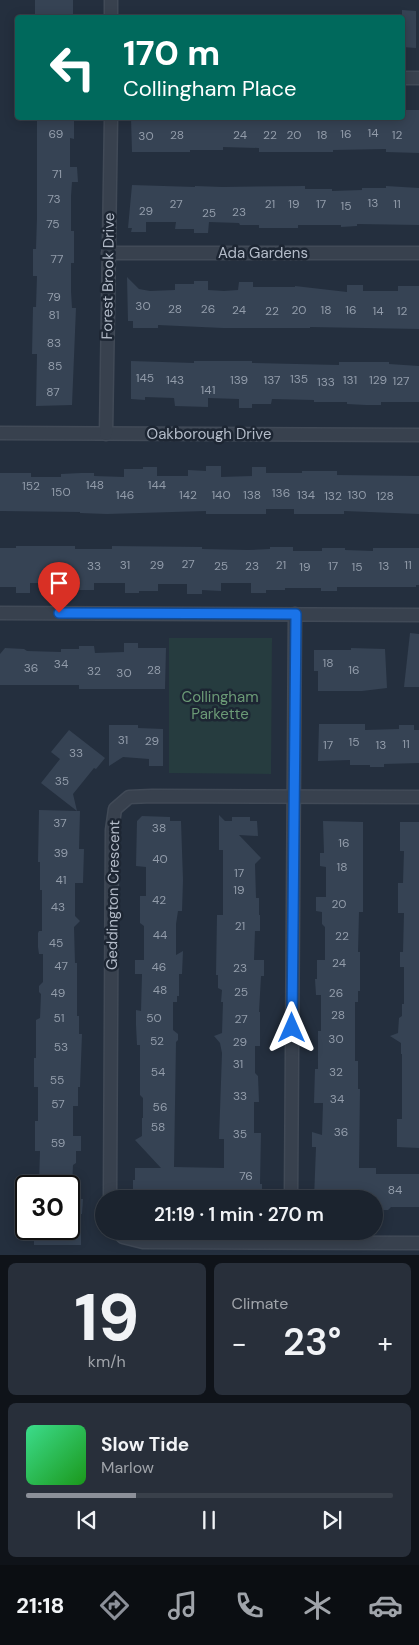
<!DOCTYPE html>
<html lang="en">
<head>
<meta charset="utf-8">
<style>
	body { margin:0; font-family:"DM Sans",sans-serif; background:#282f3a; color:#f1f3f6; height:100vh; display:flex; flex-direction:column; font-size:19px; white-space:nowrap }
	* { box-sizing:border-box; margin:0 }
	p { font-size:16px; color:#a0a4aa }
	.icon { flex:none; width:28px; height:28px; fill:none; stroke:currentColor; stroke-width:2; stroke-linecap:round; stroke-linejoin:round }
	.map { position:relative; height:1255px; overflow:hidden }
	.side { display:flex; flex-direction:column; gap:8px; padding:8px; background:#0f1319; flex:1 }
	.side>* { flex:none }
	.guide { position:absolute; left:15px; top:15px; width:390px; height:105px; border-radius:5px; box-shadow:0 2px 12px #0003,0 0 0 1px #39404a; background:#00695c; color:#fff; overflow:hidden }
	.speed { position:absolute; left:15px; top:1175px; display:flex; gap:10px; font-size:25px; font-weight:700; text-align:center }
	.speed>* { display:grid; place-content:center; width:65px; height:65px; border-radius:50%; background:#1b232e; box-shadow:0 2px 12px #0003,0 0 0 1px #39404a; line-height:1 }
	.speed .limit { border:2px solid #111; border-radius:8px; background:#fff; color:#111 }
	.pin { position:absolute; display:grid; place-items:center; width:42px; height:42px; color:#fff; margin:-51px -21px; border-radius:50% 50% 50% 0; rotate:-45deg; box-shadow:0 0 5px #0007 }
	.pin .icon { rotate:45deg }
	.me { position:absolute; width:55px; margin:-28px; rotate:0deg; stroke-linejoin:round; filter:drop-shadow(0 0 4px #0008) }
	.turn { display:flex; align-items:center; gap:18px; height:105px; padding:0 25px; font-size:22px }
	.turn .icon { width:65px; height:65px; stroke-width:2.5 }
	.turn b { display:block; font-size:35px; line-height:42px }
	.big { font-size:38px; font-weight:600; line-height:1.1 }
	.side .widget { flex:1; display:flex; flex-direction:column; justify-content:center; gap:8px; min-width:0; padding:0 18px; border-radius:8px; background:#282f3a }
	.side .dial { align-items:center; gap:0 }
	.dial b { font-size:65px; line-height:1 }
	.song { display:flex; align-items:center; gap:15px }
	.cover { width:60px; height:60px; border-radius:8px; background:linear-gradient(135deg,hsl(150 70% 55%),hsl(120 70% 35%)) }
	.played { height:5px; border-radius:2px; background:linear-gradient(90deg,#8c9099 30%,#39404a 30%) }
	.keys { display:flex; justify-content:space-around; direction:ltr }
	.heat { display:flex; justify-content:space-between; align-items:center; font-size:28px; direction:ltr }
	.side .tiles { flex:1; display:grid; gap:8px; grid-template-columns:1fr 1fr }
	.widget:last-child { grid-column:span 2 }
	.trip { position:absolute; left:95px; top:1190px; width:288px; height:50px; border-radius:25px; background:#1b232e; box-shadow:0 2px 12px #0003,0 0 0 1px #39404a; font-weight:600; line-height:50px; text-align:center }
	.tabs { display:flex; height:80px; justify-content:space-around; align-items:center; background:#0b0e12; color:#a0a4aa }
	.tabs .icon { width:35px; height:35px }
	.tabs .current { color:#8c9099 }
	.tabs b { font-size:22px; color:#f1f3f6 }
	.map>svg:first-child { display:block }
	.green { fill:#263c3f }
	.building { fill:#364354 }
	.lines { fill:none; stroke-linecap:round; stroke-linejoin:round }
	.street-casing { stroke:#414a57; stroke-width:15 }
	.street { stroke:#38414e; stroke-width:12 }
	.route-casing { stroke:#114b97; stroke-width:12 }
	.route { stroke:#1a73e8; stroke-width:9 }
	.labels { text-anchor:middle; stroke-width:5; stroke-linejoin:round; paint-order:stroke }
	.number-label { font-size:12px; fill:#929caa }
	.street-label { font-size:15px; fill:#b4bcc9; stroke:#1d2633 }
	.park-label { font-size:15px; fill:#6b9a76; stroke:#1d2633 }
</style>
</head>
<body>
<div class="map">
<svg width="419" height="1255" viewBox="0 0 419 1255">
	<rect width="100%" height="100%" fill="#242f3e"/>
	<path class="green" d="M169 638H272L271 774 169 773Z"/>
	<g class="building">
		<rect x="35" y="0" width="38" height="18"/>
		<path d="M402 10 416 11V48L402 47Z"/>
		<path d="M402 110H419V153L386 152V149L333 150V152H259V148L223 147V150H190V152H132L131 118H402Z"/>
		<path d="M37 118H74V139L70 138V167H77L78 182H72L71 196V231H74V263H71V291L72 308H76L72 405 36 406 37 354H32L33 307H36L37 276H33V249H36L37 218Z"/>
		<path d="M132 185 195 187V186L222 187 305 186V189H332V191L362 190V188H386V186L419 188V225L357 224V226L341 227V225H298V228H259V225H240L239 223 209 222 208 233H194V229H175L176 222H146V232H131L132 228H128Z"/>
		<path d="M127 277 139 289 150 291 175 290V284H194V281H208V290L224 291 238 290 239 282H253V287H295V286L347 292V285H363V291H398V286H419V329L310 327V328H223L158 325V328H133V321H128Z"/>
		<path d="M131 361 194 363V361H252V363L339 365V362H389V364L419 366V402H381V405H366L347 404V402H314V400L272 399 271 404H252V408H239V399L208 398V407L175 406 174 398 145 397V400L131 399Z"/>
		<path d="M206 466H221V477L252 476V467H266V473H302V471H337V475L419 476V514L344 511V514H294V509H266V514H206V511L107 514 80 513V512L0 511V473H31V477H61V474L81 473H94V476L124 477V469H143V467H157V476H188V470L206 471Z"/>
		<path d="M16 546H75V549H112V546L202 547V549L248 550 270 549V547H293V551H322V548H345V550L373 551V548H419V585H416V587H337V591H321V588H285V590H266V593H251V583H221V591L202 590V594H187V584H158V591H139V593H125V583H94V590H75V593H61V583H30V593H16V587H0V548H16Z"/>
		<path d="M410 633 419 634V687H404Z"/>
		<path d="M124 643H138V648H166L165 689H79V685H0V654L5 648 24 649 27 651 61 652V649H79V646H94L95 653 124 652Z"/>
		<path d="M351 648 385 649 387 688 362 691H318V671H314V650H351Z"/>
		<path d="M319 724H365V730L399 729V725H414V730H419V763L384 764V767H370V765H350V760L318 761Z"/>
		<path d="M109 725H138V728L163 729V766H149V759L123 757 109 766Z"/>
		<path d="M69 730 105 758 96 769 94 768 73 794 77 811H80L79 849H84L83 883H75V916L80 921 74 927 75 963H77V1016H79V1034H82L80 1087H78V1106H73V1136H81V1151H76V1163L73 1165 72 1186H56V1184L39 1183 40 1151H35V1121H38V1087H34V1058H36V1020L40 1018 41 994 39 992V986L43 982V954H39L38 947V933L39 931H42V890H40V862H38L39 810 77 811 41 783 60 759 51 752Z"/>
		<path d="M219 815 225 821H232V817H250V821H257L258 836 239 835 261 858 255 864 256 898H259V915H260V931H255L254 960H264V976H261L259 1012H260V1046H255V1073L258 1076 259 1102H254V1133H261L260 1184H262V1199H133V1180H135V1168H161L135 1140 142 1136V1118H143V1098L140 1095V1045H137L136 1025V1010L141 1011 142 974H135V960H144V926L140 923V896H146V867L136 866 137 821 142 816 170 817V821H181L183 880 182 911H178L176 924V955L183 951 182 974H179V996H177V1002H173V1030L178 1034V1040L176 1042 174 1167 224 1168V1139H219L222 1053 220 1043 214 1036 222 1033 223 1002H221L222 990 218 988V975H216L217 915H223V850H219Z"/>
		<path d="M323 821 363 822V912H359L358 952H360V991H358V1002H355V1061H358V1089H360L359 1168H376V1174H419V1207H391L388 1210H374V1199H314L316 1147H312V1132L322 1135 323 1103H314L315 1069H318V1031H321V995H316L315 979H317V960H325V927L322 924V912L316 911V897H326V867L320 866V853H324Z"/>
		<path d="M400 822H419V1148L397 1147V1119H402V1054H401V1043L390 1036 398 1033 399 1018 402 1016V1004H404V967H400V952H403L404 913H398V883H403L404 851H400Z"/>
		<path d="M69 1199H83L82 1214H69Z"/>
		<rect x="34" y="1229" width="47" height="16"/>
	</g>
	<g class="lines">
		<g class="street-casing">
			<g id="street">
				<path d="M111 0V18"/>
				<path d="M402 78H419"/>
				<path d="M108 253H419"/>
				<path d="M0 433 419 435"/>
				<path d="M106 434 111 118"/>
				<path d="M0 613 419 615"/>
				<path d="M110 1199 112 830 115 809 129 797 152 796 419 797"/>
				<path d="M291 1199 295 614"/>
				<path d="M117 1231 123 1237 143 1242 419 1243"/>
			</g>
		</g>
		<use href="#street" class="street"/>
	</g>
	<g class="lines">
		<g class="route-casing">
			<path id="route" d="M59 613 296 614 292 1028"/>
		</g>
		<use href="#route" class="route"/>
	</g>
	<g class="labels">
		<g class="number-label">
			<text x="373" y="137">14</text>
			<text x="56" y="138">69</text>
			<text x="346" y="138">16</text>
			<text x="177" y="139">28</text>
			<text x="240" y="139">24</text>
			<text x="270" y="139">22</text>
			<text x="294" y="139">20</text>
			<text x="322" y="139">18</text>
			<text x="397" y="139">12</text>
			<text x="146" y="140">30</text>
			<text x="57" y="178">71</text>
			<text x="54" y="203">73</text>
			<text x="373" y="207">13</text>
			<text x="176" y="208">27</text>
			<text x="270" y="208">21</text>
			<text x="294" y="208">19</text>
			<text x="321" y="208">17</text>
			<text x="397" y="208">11</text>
			<text x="346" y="210">15</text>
			<text x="146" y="215">29</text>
			<text x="239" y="216">23</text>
			<text x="209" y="217">25</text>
			<text x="53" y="228">75</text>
			<text x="57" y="263">77</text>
			<text x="54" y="301">79</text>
			<text x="143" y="310">30</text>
			<text x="175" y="313">28</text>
			<text x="208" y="313">26</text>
			<text x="239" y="314">24</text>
			<text x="299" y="314">20</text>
			<text x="326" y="314">18</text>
			<text x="351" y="314">16</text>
			<text x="272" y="315">22</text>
			<text x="378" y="315">14</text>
			<text x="402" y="315">12</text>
			<text x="54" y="319">81</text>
			<text x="54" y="347">83</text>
			<text x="55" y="370">85</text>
			<text x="145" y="382">145</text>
			<text x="299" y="383">135</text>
			<text x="175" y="384">143</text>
			<text x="239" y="384">139</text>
			<text x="272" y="384">137</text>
			<text x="350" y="384">131</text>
			<text x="378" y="384">129</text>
			<text x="401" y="385">127</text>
			<text x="326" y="386">133</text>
			<text x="208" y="394">141</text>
			<text x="53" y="396">87</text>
			<text x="95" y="489">148</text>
			<text x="157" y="489">144</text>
			<text x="31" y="490">152</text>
			<text x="61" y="496">150</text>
			<text x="281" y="497">136</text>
			<text x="125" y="499">146</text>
			<text x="188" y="499">142</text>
			<text x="221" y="499">140</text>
			<text x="252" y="499">138</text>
			<text x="306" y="499">134</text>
			<text x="357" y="499">130</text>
			<text x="333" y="500">132</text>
			<text x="385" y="500">128</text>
			<text x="188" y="568">27</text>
			<text x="125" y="569">31</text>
			<text x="157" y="569">29</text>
			<text x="281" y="569">21</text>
			<text x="408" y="569">11</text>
			<text x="94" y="570">33</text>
			<text x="221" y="570">25</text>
			<text x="252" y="570">23</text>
			<text x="333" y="570">17</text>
			<text x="384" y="570">13</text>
			<text x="305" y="571">19</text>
			<text x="357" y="571">15</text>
			<text x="328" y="667">18</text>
			<text x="61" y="668">34</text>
			<text x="31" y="672">36</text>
			<text x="154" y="674">28</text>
			<text x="354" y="674">16</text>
			<text x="94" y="675">32</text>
			<text x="124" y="677">30</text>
			<text x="123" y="744">31</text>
			<text x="152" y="745">29</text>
			<text x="354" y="746">15</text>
			<text x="406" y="748">11</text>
			<text x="328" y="749">17</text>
			<text x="381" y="749">13</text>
			<text x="76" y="757">33</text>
			<text x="62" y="785">35</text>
			<text x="60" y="827">37</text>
			<text x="159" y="832">38</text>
			<text x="344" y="847">16</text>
			<text x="61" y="857">39</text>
			<text x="160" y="863">40</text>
			<text x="342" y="871">18</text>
			<text x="239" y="877">17</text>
			<text x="61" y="884">41</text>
			<text x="239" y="894">19</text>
			<text x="159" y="904">42</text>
			<text x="339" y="908">20</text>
			<text x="58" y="911">43</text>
			<text x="240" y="930">21</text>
			<text x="160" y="939">44</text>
			<text x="342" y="940">22</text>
			<text x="56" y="947">45</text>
			<text x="339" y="967">24</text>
			<text x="61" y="970">47</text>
			<text x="159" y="971">46</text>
			<text x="240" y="972">23</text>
			<text x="160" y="994">48</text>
			<text x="241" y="996">25</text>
			<text x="58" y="997">49</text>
			<text x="336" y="997">26</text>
			<text x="338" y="1019">28</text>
			<text x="59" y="1022">51</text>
			<text x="154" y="1022">50</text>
			<text x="241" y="1023">27</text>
			<text x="336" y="1043">30</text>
			<text x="157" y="1045">52</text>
			<text x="240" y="1046">29</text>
			<text x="61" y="1051">53</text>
			<text x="238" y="1068">31</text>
			<text x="158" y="1076">54</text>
			<text x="336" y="1076">32</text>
			<text x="57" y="1084">55</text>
			<text x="240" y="1100">33</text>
			<text x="337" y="1103">34</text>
			<text x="58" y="1108">57</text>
			<text x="160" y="1111">56</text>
			<text x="158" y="1131">58</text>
			<text x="341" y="1136">36</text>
			<text x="240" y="1138">35</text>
			<text x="58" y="1147">59</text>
			<text x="246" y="1180">76</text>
			<text x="395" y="1194">84</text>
		</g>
		<g class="street-label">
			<text x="263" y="258">Ada Gardens</text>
			<text transform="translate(108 276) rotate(-89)" y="5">Forest Brook Drive</text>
			<text x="209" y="439">Oakborough Drive</text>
			<text transform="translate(113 895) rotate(-89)" y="5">Geddington Crescent</text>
		</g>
		<g class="park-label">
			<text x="220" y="702">Collingham<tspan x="220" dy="17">Parkette</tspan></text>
		</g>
	</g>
</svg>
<div class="speed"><div class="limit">30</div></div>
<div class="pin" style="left:59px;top:613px;background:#d93025"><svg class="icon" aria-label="arrive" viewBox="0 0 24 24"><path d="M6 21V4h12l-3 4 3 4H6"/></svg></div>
<svg class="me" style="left:292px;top:1028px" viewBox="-20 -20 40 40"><path d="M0-17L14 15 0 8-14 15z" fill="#1a73e8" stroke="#fff" stroke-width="4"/></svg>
<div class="trip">21:19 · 1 min · 270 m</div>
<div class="guide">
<div class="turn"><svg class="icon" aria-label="left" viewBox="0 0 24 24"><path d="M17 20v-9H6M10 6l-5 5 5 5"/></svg><div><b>170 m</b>Collingham Place</div></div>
</div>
</div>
<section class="side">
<div class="tiles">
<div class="widget dial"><b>19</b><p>km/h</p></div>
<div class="widget"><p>Climate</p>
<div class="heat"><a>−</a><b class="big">23°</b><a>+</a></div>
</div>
<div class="widget">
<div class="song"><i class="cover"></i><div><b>Slow Tide</b><p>Marlow</p></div></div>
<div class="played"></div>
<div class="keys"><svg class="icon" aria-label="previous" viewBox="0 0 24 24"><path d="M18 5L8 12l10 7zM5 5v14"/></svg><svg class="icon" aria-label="pause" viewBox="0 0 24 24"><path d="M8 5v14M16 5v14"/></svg><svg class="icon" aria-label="next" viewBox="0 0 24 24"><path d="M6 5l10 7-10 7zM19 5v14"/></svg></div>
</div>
</div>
</section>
<nav class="tabs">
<b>21:18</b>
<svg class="icon current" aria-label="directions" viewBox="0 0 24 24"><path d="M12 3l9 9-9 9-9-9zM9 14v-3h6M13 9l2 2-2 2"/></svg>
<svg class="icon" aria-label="music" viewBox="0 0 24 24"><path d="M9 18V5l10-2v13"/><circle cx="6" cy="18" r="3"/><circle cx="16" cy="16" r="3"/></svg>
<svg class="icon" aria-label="phone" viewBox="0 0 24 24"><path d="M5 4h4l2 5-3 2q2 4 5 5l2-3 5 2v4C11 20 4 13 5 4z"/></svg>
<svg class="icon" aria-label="climate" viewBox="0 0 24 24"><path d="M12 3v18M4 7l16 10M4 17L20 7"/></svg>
<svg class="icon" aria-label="car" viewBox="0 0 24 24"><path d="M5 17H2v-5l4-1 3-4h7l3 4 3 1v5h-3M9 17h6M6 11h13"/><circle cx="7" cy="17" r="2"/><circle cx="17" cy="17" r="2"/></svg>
</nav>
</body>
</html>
